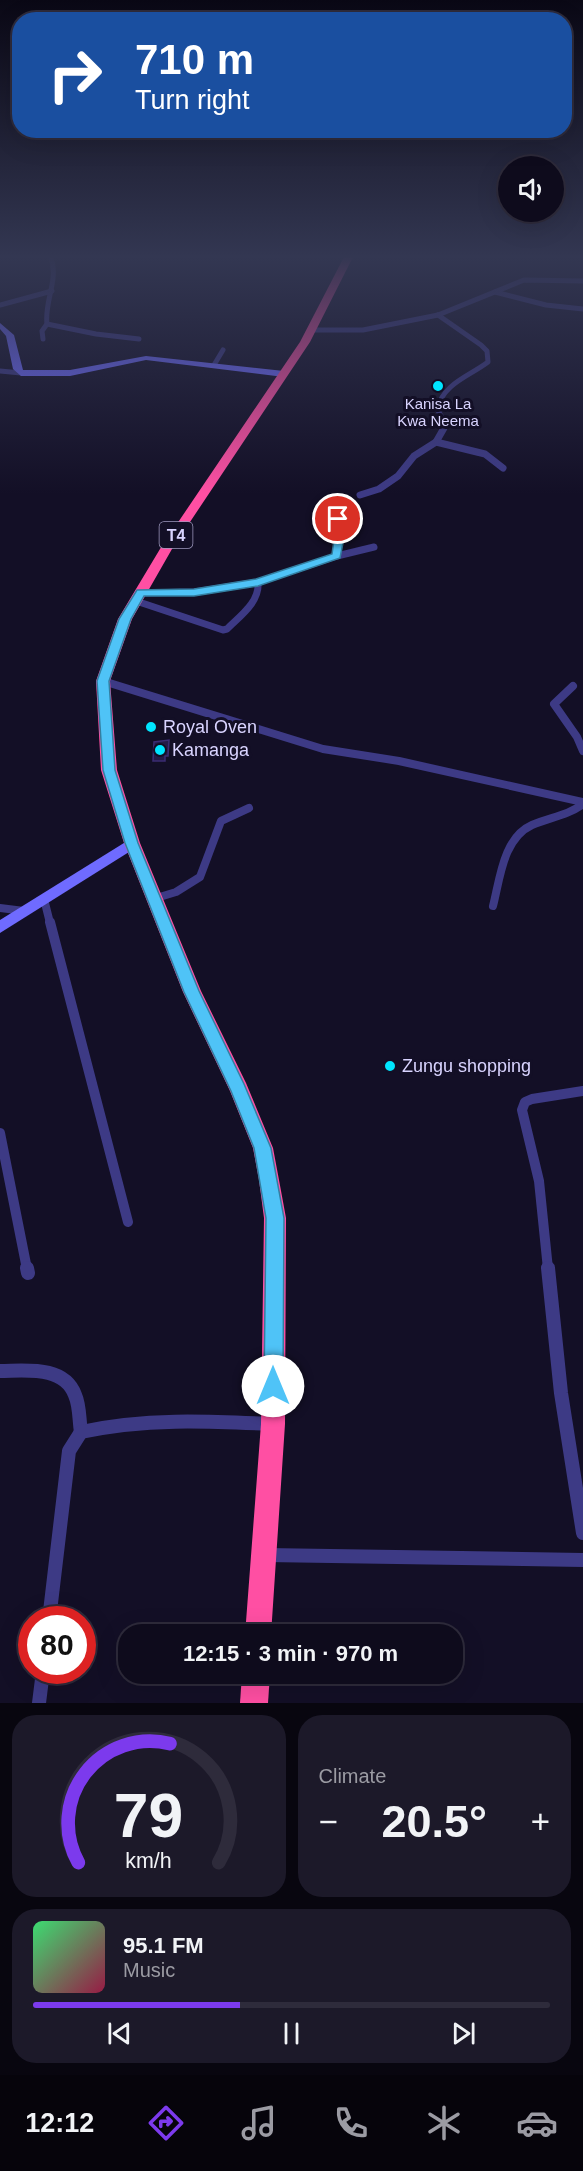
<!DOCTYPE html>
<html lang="en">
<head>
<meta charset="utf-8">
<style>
	body { margin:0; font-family:Arial,sans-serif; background:#1c1929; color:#f1f3f6; height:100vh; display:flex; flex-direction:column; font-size:22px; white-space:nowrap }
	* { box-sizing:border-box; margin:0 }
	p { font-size:20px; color:#9b9ba3 }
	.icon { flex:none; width:33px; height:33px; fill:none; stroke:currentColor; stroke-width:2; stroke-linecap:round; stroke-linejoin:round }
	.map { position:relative; height:1703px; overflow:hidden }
	.details { display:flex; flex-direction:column; gap:12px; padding:12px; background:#08060f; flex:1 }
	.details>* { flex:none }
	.hud { position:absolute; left:12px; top:12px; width:560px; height:126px; border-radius:24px; box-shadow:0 6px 24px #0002,0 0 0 2px #2e2b3b; background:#1a4fa0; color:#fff; overflow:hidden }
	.fabs { position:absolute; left:498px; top:156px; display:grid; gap:12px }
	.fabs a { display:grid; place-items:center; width:66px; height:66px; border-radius:50%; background:#0e0b1c; box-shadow:0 6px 24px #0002,0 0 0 2px #2e2b3b; font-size:30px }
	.speed { position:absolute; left:18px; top:1606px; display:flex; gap:12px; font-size:30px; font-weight:700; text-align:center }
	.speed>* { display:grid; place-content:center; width:78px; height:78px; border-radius:50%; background:#0e0b1c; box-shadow:0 6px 24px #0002,0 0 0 2px #2e2b3b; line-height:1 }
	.speed .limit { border:9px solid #d22; background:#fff; color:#111 }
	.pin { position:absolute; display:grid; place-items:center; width:51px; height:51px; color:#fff; margin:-26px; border:3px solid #fff; border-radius:50%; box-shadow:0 2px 6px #0007 }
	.me { position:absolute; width:66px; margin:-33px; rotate:0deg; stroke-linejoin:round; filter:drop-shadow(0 0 4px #0008) }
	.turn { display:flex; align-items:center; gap:21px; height:126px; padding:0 24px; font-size:27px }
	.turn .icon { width:78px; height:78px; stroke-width:2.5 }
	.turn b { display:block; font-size:42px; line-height:51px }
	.big { font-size:45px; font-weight:700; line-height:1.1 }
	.details .card { flex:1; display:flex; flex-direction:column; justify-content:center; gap:9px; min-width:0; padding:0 21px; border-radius:24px; background:#1c1929 }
	.details .dial { align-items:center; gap:0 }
	.dial svg { height:156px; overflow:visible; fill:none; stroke:#2e2b3b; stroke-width:7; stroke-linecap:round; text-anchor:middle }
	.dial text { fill:#f1f3f6; stroke:none }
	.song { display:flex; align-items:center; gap:18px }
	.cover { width:72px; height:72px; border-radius:9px; background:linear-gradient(135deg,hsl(140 70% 55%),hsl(340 70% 35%)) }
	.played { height:6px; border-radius:3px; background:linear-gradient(90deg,#7c3aed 40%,#2e2b3b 40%) }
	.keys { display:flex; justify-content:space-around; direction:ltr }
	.heat { display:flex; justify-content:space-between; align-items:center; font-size:33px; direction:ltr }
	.details .tiles { flex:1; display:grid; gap:12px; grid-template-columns:1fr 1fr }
	.card:last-child { grid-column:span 2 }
	.trip { position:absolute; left:118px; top:1624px; width:345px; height:60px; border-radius:24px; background:#0e0b1c; box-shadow:0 6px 24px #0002,0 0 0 2px #2e2b3b; font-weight:700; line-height:60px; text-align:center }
	.tabs { display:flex; height:96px; justify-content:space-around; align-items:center; background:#06040b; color:#9b9ba3 }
	.tabs .icon { width:42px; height:42px }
	.tabs .current { color:#7c3aed }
	.tabs b { font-size:27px; color:#f1f3f6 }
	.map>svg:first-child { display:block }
	.building { fill:#241b47; stroke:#3b2d73; stroke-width:1.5 }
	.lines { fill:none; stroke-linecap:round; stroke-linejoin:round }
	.street-far4 { stroke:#3d3a85; stroke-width:5 }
	.street-far3 { stroke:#3d3a85; stroke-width:7 }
	.street-far2 { stroke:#3d3a85; stroke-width:8 }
	.street-far1 { stroke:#3d3a85; stroke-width:10 }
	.street { stroke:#3d3a85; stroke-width:14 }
	.secondary { fill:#6f6bff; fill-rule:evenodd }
	.highway { fill:#ff4fa3; fill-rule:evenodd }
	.route { fill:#4fc3f7; stroke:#337fa1; stroke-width:1.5 }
	.poi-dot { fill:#00e5ff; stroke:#130f26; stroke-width:2 }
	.labels { text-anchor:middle; stroke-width:6; stroke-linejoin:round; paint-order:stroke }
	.far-poi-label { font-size:15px; fill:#d9d4ff; stroke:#130f26 }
	.shield { fill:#130f26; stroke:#9e99be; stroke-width:1.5 }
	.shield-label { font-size:16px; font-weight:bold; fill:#d9d4ff }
	.poi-label { font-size:18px; fill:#d9d4ff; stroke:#130f26; text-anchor:start }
</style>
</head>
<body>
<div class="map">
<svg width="583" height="1703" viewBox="0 0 583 1703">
	<rect width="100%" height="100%" fill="#130f26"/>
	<path class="building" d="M169 740 168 756H165V761H153L154 742Z"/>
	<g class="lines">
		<g class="street-far4">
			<path d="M50 255C60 279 44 300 47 324L96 334 139 339"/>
			<path d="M495 292 546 305 583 309"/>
			<path d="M0 305 52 291"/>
			<path d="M438 315 481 345 487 351 488 362C468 377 444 383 437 409L446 424 443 430"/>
			<path d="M311 330H363L438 315 524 280 583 281"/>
			<path d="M43 339 42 331 47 324"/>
			<path d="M214 365 223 350"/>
			<path d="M0 371 21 373"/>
		</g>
		<g class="street-far3">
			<path d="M436 442 485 454 503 468"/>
			<path d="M360 495 379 489 398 476 414 456 436 442 444 428"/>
			<path d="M337 556 374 547"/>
			<path d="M141 593 194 592 258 582 337 556 340 528 330 505"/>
			<path d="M136 601 223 630 227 629C240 616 260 602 258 582"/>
		</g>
		<g class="street-far2">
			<path d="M103 681 323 749 399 761 583 802"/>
			<path d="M573 686 554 704 577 737 583 751"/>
			<path d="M44 899 50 923"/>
			<path d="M153 899 176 892 200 877 221 821 249 808"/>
			<path d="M493 906C500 879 503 838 532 825 550 817 567 816 583 804"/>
			<path d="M0 908 24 911"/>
		</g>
		<g class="street-far1">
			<path d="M50 922 128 1222"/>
			<path d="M0 1133 27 1269"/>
			<path d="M548 1269 539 1181 522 1110 525 1102 532 1099 583 1091"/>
		</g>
		<g class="street">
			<path d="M27 1268 28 1273"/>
			<path d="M548 1268 561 1393 583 1533"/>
			<path d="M0 1371C25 1371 64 1365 75 1395 80 1406 79 1420 81 1432"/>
			<path d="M266 1555 583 1560"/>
			<path d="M49 1620 69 1451 81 1432C144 1418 207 1421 271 1424"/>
			<path d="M39 1703 43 1671"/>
		</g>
		<g class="secondary">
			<path d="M0 323 14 335 23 370H70L146 356 284 371 288 374 284 377 146 360 70 376H21L13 369 6 336 0 329Z"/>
			<path d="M132 838 137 839 139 843 137 847 0 933V920Z"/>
		</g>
		<g class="highway">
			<path d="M345 255H354L310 342 172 549 132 619 110 681 117 770 140 843 201 991 246 1083 273 1148 279 1180 286 1218 285 1424 271 1635H245L261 1424 264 1218 259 1180 253 1148 230 1091 183 992 124 843 101 770 96 681 118 619 160 549 300 342Z"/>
			<path d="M242 1674H270L268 1703H240Z"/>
		</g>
	</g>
	<linearGradient id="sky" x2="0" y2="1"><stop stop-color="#0a0815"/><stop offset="0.52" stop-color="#333752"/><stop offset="1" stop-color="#333752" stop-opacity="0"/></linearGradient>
	<rect width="583" height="494" fill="url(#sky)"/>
	<path class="route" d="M338 516 343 519 345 533 340 558 258 586 194 596H144L131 619 109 681 115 770 138 843 199 991 244 1084 271 1148 284 1218 283 1386 280 1392 273 1395 267 1392 264 1386 266 1218 254 1148 231 1091 184 992 125 843 103 770 97 681 119 619 137 590 194 589 256 579 332 554 335 533 333 519Z"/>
	<g class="poi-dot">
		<circle cx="438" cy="386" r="6"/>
		<circle cx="151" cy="727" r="6"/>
		<circle cx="160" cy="750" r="6"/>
		<circle cx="390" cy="1066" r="6"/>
	</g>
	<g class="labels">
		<g class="far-poi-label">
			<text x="438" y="409">Kanisa La<tspan x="438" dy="17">Kwa Neema</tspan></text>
		</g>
		<rect class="shield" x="159.5" y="522" width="33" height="26" rx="4.5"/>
		<g class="shield-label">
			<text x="176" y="541">T4</text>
		</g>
		<g class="poi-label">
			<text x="163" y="733">Royal Oven</text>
			<text x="172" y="756">Kamanga</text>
			<text x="402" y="1072">Zungu shopping</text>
		</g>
	</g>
</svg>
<div class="fabs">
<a><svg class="icon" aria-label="sound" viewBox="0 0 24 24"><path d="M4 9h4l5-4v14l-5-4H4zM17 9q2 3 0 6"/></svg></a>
</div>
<div class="speed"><div class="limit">80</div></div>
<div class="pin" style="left:338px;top:519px;background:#d93025"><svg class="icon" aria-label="arrive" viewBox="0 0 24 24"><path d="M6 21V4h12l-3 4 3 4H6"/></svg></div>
<svg class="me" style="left:273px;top:1386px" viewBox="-20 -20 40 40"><circle r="19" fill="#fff"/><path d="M0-13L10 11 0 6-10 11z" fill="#4fc3f7"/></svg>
<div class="trip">12:15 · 3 min · 970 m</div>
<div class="hud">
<div class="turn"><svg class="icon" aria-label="right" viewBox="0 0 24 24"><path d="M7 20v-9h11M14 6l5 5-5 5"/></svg><div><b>710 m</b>Turn right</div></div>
</div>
</div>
<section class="details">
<div class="tiles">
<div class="card dial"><svg viewBox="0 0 100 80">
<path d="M14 69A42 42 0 1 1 86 69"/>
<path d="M14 69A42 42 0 0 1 61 8" stroke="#7c3aed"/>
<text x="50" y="56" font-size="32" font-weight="700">79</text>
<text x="50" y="72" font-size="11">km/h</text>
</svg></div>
<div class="card"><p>Climate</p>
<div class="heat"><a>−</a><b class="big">20.5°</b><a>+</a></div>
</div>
<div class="card">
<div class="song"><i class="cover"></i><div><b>95.1 FM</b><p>Music</p></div></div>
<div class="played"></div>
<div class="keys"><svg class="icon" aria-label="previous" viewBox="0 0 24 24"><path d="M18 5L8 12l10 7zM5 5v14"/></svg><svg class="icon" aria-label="pause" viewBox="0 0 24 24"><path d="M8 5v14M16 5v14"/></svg><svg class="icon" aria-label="next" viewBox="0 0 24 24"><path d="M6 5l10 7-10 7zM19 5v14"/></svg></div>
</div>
</div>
</section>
<nav class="tabs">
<b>12:12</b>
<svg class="icon current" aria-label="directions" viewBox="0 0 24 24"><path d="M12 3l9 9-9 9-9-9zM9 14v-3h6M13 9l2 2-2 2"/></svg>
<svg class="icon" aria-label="music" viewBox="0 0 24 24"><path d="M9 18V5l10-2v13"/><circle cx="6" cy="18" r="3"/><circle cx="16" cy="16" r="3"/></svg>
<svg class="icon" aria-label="phone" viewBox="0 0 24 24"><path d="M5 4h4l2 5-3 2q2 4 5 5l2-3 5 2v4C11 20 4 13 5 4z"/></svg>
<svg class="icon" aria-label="climate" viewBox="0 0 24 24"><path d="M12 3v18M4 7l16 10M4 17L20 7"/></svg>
<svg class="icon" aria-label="car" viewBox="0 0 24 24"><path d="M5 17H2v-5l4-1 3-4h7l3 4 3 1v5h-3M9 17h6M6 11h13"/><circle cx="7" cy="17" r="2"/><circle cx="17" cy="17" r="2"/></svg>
</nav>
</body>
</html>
